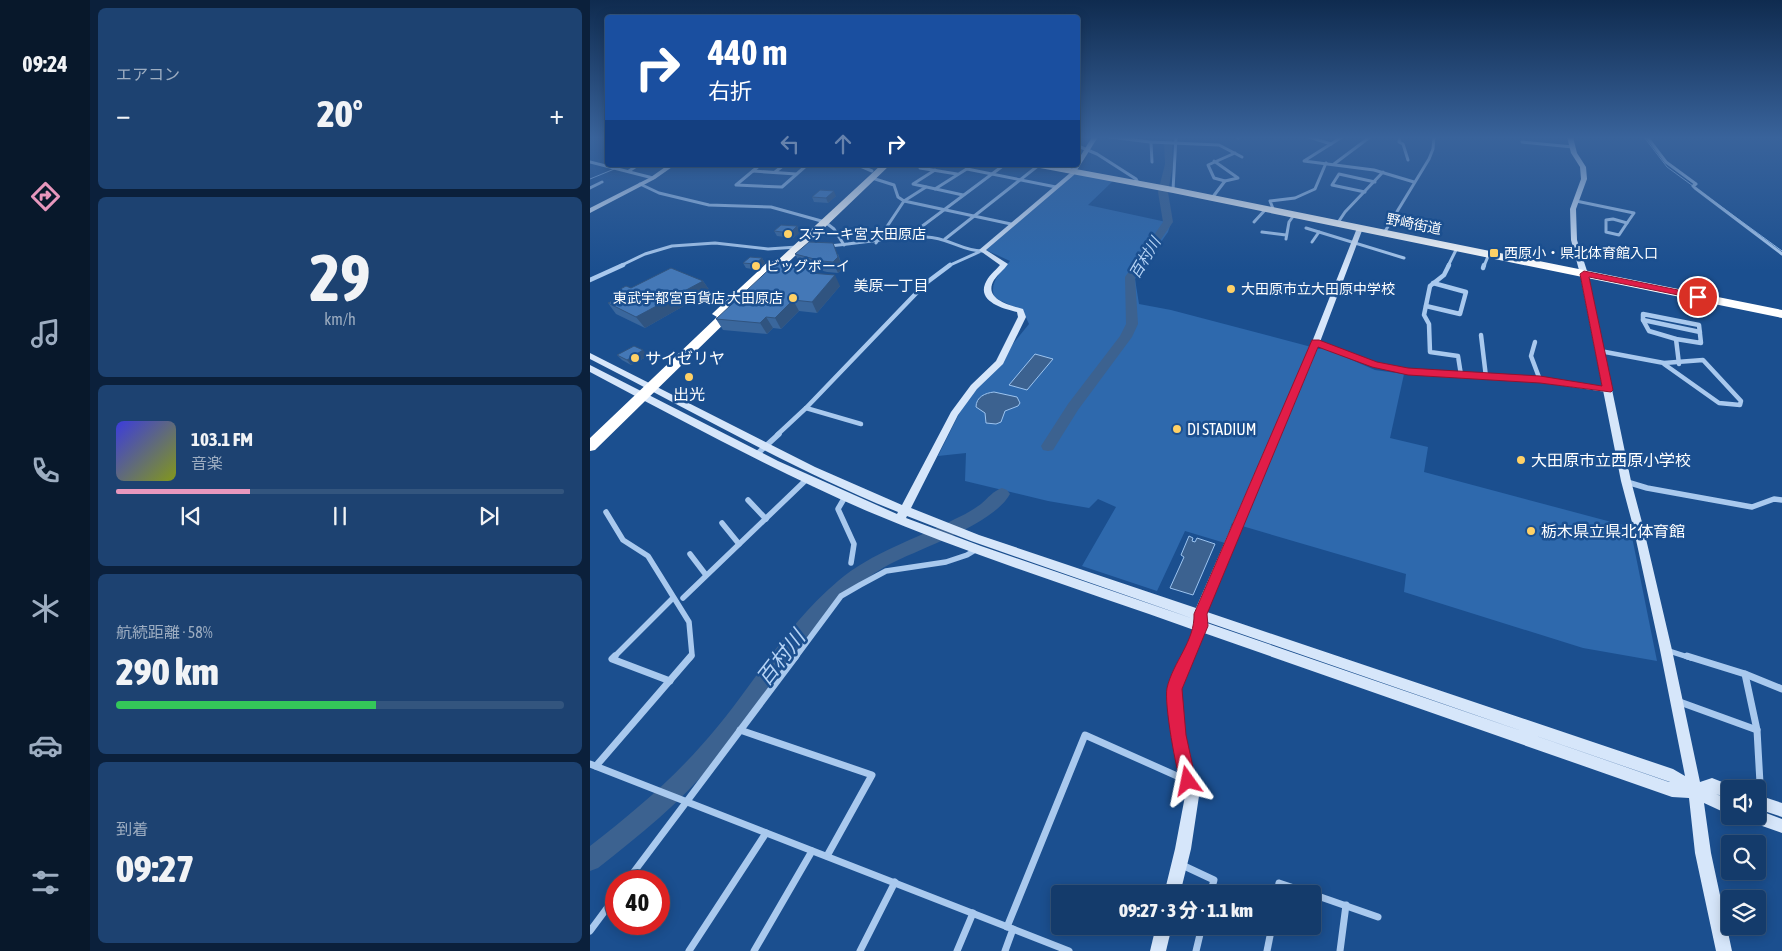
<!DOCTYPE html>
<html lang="ja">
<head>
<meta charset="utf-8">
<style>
	body { margin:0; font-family:"Asap Condensed","Noto Sans JP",sans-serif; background:#1d4271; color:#f1f3f6; height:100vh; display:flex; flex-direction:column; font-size:19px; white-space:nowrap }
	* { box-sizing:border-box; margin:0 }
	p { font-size:16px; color:#9dadc1 }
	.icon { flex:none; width:28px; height:28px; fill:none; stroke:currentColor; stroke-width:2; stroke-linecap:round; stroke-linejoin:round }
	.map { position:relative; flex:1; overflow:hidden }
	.side { display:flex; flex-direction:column; gap:8px; padding:8px; background:#0b203b; width:500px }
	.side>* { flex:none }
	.guide { position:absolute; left:15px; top:15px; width:475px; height:152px; border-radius:5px; box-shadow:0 2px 12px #0003,0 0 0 1px #33557e; background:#1a4fa0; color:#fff; overflow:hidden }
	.buttons { position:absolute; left:1131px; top:780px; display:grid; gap:10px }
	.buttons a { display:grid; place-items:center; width:45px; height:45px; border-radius:5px; background:#143b6b; box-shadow:0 2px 12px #0003,0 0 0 1px #33557e; font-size:25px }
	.speed { position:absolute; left:15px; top:870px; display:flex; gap:10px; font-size:25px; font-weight:700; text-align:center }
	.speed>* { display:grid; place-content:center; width:65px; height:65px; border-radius:50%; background:#143b6b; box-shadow:0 2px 12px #0003,0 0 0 1px #33557e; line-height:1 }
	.speed .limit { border:8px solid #d22; background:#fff; color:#111 }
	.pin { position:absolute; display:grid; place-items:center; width:42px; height:42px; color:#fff; margin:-21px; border:2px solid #fff; border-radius:50%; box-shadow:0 1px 5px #0007 }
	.me { position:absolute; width:55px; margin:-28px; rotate:348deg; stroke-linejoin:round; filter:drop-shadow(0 0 4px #0008) }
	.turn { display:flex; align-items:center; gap:18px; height:105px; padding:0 20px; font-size:22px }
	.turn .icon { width:65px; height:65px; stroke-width:2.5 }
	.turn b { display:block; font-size:35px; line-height:42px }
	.lanes { display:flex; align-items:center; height:48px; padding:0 20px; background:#0003; justify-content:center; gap:25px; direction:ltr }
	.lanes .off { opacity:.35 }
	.big { font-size:38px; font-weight:800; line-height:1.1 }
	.side .tile { flex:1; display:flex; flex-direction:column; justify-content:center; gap:8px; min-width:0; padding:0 18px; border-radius:8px; background:#1d4271 }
	.side .dial { align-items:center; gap:0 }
	.dial b { font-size:65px; line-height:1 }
	.song { display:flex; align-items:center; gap:15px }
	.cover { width:60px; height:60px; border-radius:8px; background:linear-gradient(135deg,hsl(240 70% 55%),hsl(70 70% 35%)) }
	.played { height:5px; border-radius:2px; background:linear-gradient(90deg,#e797bd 30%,#33557e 30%) }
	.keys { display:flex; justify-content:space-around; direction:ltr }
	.heat { display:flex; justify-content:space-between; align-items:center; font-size:28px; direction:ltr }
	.charge { height:8px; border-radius:4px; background:linear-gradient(90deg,#34c759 58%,#33557e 0) }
	.trip { position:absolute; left:461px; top:885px; width:270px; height:50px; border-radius:5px; background:#143b6b; box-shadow:0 2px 12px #0003,0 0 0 1px #33557e; font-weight:800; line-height:50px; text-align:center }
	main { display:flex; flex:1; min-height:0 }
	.menu { display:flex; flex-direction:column; width:90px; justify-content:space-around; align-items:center; background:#08182b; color:#9dadc1 }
	.menu .icon { width:35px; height:35px }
	.menu .on { color:#e797bd }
	.menu b { font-size:22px; color:#f1f3f6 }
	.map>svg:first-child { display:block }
	.green { fill:#2e69ad }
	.water { fill:#3c6290; stroke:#9cc4f0 }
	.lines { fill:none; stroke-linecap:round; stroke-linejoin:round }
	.stream { stroke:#9cc4f0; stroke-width:1 }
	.river { fill:#3c6290; fill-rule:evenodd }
	.street-far3 { stroke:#a9c9ee; stroke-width:3 }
	.street-far2 { stroke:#a9c9ee; stroke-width:4.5 }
	.street-far1 { stroke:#a9c9ee; stroke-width:5.5 }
	.street { stroke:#a9c9ee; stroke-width:7 }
	.secondary { fill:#d6e6fa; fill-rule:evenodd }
	.highway { fill:#fff; fill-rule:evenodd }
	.wall { fill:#3a679d }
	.shaded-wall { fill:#305480 }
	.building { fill:#4478b7; stroke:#305480 }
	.route { fill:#e11d48; stroke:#92132f }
	.poi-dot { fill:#ffd166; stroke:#1b4f8f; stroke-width:2 }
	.labels { text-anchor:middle; stroke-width:5; stroke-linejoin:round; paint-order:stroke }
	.far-street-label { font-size:14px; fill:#fff; stroke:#1b4f8f }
	.far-poi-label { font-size:14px; fill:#fff; stroke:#1b4f8f; text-anchor:start }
	.far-water-label { font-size:15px; font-style:italic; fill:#b5d3f5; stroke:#1b4f8f }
	.far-neighbourhood-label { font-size:15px; fill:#fff; stroke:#1b4f8f }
	.poi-label { font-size:16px; fill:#fff; stroke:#1b4f8f; text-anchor:start }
	.near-water-label { font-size:21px; font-style:italic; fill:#b5d3f5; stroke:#1b4f8f }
</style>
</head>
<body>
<main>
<nav class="menu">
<b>09:24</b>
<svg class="icon on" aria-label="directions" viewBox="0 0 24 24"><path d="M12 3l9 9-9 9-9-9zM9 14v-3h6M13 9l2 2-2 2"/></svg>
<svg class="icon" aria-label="music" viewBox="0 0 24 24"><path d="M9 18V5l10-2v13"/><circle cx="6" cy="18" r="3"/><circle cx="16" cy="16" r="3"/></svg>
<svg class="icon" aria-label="phone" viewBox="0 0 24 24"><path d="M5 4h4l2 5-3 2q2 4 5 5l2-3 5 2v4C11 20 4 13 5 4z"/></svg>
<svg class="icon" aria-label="climate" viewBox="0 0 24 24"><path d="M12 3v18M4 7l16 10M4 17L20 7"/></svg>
<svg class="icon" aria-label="car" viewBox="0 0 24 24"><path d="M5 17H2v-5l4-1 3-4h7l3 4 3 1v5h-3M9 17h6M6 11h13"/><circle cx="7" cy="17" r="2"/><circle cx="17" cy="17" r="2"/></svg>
<svg class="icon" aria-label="filters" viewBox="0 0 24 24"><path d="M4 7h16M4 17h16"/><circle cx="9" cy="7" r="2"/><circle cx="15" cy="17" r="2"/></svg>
</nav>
<section class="side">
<div class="tile"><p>エアコン</p>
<div class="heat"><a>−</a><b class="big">20°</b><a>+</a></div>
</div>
<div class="tile dial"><b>29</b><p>km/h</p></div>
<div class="tile">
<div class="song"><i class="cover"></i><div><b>103.1 FM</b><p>音楽</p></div></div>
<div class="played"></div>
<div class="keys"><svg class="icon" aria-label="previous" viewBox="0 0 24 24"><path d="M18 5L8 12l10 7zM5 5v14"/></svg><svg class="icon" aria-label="pause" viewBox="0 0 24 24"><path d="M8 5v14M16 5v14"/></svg><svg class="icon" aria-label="next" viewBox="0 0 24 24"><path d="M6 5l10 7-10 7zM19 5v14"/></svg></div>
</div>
<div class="tile"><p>航続距離 · 58%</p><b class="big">290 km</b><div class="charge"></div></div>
<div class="tile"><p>到着</p><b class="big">09:27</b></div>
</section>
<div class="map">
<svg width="1192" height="951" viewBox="0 0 1192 951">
	<rect width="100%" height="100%" fill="#1b4f8f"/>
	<path class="green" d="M485 174 523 181 498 205 581 223 578 232 545 279 549 304 581 310 729 349 734 348 785 370 814 374 800 438 838 447 834 472 1040 527 1067 661 993 648 814 592 816 574 642 523 635 543 595 531 567 591 492 566 526 507 508 499 499 508 458 501 375 481 376 453 348 456 375 402 415 359 422 345 439 324 433 311 405 298C398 283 411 272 420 261L396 250Z"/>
	<g class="water">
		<path d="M445 354 463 359 437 390 419 385Z"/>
		<path d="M404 392 427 397 430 403 428 406 415 411 411 422 406 424 396 423 395 413 386 407C386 397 395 393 404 392Z"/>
		<path d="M599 536 603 538 602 541 605 542 607 538 625 544 603 595 580 588 594 557 591 555Z"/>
	</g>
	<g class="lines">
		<g class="stream">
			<path d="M1054 137 1077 167 1192 251"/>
			<path d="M0 179 34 165"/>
		</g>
		<g class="river">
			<path d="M576 137H584L582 142 583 164 578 192 583 222 545 277 548 324 542 337 488 410 463 450 458 451 453 450 451 446 478 404 530 336 536 324 535 277 573 222 568 192 575 164 574 142Z"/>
			<path d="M412 488 417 490 420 494C404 524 331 548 300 564 287 571 271 582 259 592 206 641 172 706 125 761 91 802 50 835 8 868L0 871V846C40 815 76 785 110 747 159 694 192 628 248 581 282 552 326 539 365 519 374 515 383 510 391 504 398 498 403 491 412 488Z"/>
		</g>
		<g class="street-far3">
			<path d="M520 137 560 142 629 145 652 157"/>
			<path d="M646 137 648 138"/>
			<path d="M719 137 741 144"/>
			<path d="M752 137 714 161 784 170 824 182"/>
			<path d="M810 137 809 142 813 144 818 160"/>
			<path d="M1057 137 1076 162 1106 184 1103 186 1105 188 1192 254"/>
			<path d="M561 142 562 162"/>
			<path d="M932 142 983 147"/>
			<path d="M488 146 507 154 546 179 548 183"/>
			<path d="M0 162 63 178"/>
			<path d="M744 164 780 137"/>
			<path d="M170 165 146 185 192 187 217 165"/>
			<path d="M268 165 282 171"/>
			<path d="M330 168 367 174"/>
			<path d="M377 169 466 187"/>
			<path d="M345 170 323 184 373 195"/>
			<path d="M39 171 48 165"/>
			<path d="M163 171 206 174"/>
			<path d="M185 172 194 165"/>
			<path d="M282 178 304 185 308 197 314 201 421 224"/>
			<path d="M635 181 624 178 618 165 645 153"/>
			<path d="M50 184 69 193 119 205 181 207 235 222 244 229 254 245"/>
			<path d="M0 188 12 182"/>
			<path d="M345 189 383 165"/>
			<path d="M583 190 586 137"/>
			<path d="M775 192 742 185 749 174 785 182"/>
			<path d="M622 198 635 181 648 178 624 161"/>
			<path d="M986 201 1044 213 1037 223"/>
			<path d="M684 211 680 201 705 198 725 189 736 163"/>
			<path d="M1023 219 1037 223 1029 235 1016 232V220Z"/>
			<path d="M664 222 676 209"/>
			<path d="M747 224 755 212 793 172"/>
			<path d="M716 228 814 258"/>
			<path d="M672 232 696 235"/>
			<path d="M794 233 839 159 843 149 844 137"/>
			<path d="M315 239 414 165"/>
			<path d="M355 239 449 165"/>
			<path d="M696 239 699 222 704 215"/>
			<path d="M722 242 729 232"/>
			<path d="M286 243 314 201 336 187"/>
			<path d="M238 246C270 243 303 237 336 237 357 237 372 251 392 251"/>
			<path d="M30 266 55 254 82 246 125 243 178 249 207 247"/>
			<path d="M358 266 389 252"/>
			<path d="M858 266 867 248"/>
			<path d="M894 266 899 254"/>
		</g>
		<g class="street-far2">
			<path d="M859 265 854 275 840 286 834 315 839 324 840 352 868 356 871 375"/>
			<path d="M893 268 894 265"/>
			<path d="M0 280 33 265"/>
			<path d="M836 306 870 314 876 292 843 283"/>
			<path d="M1053 314 1109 325 1111 343 1086 339 1059 331 1053 320Z"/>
			<path d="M1053 320 1110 332"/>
			<path d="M891 335 896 377"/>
			<path d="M1086 339 1089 364"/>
			<path d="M726 342 785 365 818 371 950 380 1018 390"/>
			<path d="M945 342 941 356 950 380"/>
			<path d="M1010 351 1074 363 1113 360 1151 401 1150 405 1129 403 1074 364"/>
			<path d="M216 408 271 424"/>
			<path d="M187 435 216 408 336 283 360 265"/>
		</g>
		<g class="street-far1">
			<path d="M166 455 189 434"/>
			<path d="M1037 482 1057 488 1162 507 1184 499 1192 500"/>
			<path d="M255 497 248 509 264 544 261 563"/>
			<path d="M158 500 176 519"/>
			<path d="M16 512 33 540 58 556 99 622 102 655 100 658"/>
			<path d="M132 523 149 544"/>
			<path d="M100 554 116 575"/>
			<path d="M93 598 217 479"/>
			<path d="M1076 650 1101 658"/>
			<path d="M23 658 83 598"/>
			<path d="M205 658 251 596 270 585 296 571 356 562 377 555 387 549"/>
		</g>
		<g class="street">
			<path d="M25 656 22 659 80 681"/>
			<path d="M1097 656 1155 674 1167 730 1171 801"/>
			<path d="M1155 674 1192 689"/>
			<path d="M1087 701 1167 730"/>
			<path d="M150 730 282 775 237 856"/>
			<path d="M0 764 479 951"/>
			<path d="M6 766 101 656"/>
			<path d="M592 865 624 880 620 894"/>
			<path d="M37 881 206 656"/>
			<path d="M687 894 689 883 722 894"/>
			<path d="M722 894 788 917"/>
			<path d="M417 927 495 735 596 780"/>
			<path d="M0 931 26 896"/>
			<path d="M99 951 176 833"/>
			<path d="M164 951 222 851"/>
			<path d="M270 951 305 882"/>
			<path d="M367 951 383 913"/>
			<path d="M415 951 423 929"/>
			<path d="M606 951 612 926"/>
			<path d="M677 951 682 926"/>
			<path d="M750 951 756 905"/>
		</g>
		<g class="secondary">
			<path d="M502 137H508L484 175 396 250 418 264C414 270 408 274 404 280 393 299 419 305 433 309L436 317 413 364 387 389 368 415 321 508 389 535 606 608 722 342 767 228 772 227 773 228 730 342 617 612 1083 769 1095 776 1070 650 1043 526 1031 481 990 274 981 240 980 209 991 179 990 167 981 153 977 137H983L987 153 996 167 997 179 986 209 987 240 998 274 1041 481 1053 526 1082 650 1110 782 1122 778 1145 787 1146 789H1140V799L1126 794 1140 800V815L1114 803 1121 853 1142 951H1126L1105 853 1099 798 1082 797 614 633 590 689 595 735 609 796 601 849 590 894H574L585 849 595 796 581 735 578 689 604 630C495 591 383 556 277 511 182 470 91 420 0 372V365L188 461 307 514 308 512C202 469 102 411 0 359V353L225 467 312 505 361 412 381 385 406 361 428 317 427 312C414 309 388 302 395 284 398 276 405 271 410 265L389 250 480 173 484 165H488V160ZM317 516 381 541 604 619 391 546 316 518ZM617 622 1079 782H1080L617 623Z"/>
			<path d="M1188 137H1192V139L1189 138Z"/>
			<path d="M78 165H85L65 179 0 213V208L61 177Z"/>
			<path d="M1168 795 1192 803V817L1168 809Z"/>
			<path d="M1168 810 1192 819V833L1158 821 1156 816H1168Z"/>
			<path d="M566 926H582L576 951H560Z"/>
		</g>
		<g class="highway">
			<path d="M291 165H300L183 277H175L143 307 148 310 146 312 5 450 0 451V438L127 317 122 314 124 312 179 261H187Z"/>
			<path d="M446 165H464L583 187 1192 310V318L583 193 450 168Z"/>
		</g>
	</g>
	<g class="wall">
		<path d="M246 196 238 203 224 202 222 197Z"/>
		<path d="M207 226 210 232 203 238 187 236 184 231Z"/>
		<path d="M205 254H248L253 268 248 273 237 272 211 265Z"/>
		<path d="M172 258 175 263 168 270 156 268 153 263Z"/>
		<path d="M198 267 226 274 250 286 227 313 209 311 191 329 183 328 177 334 133 330 126 319Z"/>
		<path d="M113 281 120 291 55 328 26 314 18 303 25 299 21 294 41 288Z"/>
		<path d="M27 355 58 356 41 365 32 360Z"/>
	</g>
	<g class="shaded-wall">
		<path d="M244 191 246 196 238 203 236 198Z"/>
		<path d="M207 226 210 232 203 238 200 233Z"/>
		<path d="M243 243 253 268 248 273 243 262Z"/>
		<path d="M172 258 175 263 168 270 165 264Z"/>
		<path d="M224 269 229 280 220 273Z"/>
		<path d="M245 275 250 286 227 313 222 302Z"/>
		<path d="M113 281 120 291 55 328 46 317Z"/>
		<path d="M203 300 209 311 191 329 185 318Z"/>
		<path d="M176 317 183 328 177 334 170 323Z"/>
		<path d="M53 350 58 356 41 365 37 360Z"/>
	</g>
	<g class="building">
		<path d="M230 190 244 191 236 198 222 197Z"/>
		<path d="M191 225 207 226 200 233 184 231Z"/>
		<path d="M219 242 243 243 248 257 243 262 232 261 205 254Z"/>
		<path d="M160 257 172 258 165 264 153 263Z"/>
		<path d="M187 262H196L192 266 224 269 220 273 245 275 222 302 203 300 185 318 176 317 170 323 126 319Z"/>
		<path d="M81 268 113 281 46 317 18 303 29 298 21 294 36 286 41 288Z"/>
		<path d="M44 346 53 350 37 360 27 355Z"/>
	</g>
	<linearGradient id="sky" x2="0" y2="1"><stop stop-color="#0f2b4f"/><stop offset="0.51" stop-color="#39639b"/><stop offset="1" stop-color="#39639b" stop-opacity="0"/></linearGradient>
	<rect width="1192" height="270" fill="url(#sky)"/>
	<path class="route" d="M994 271 1108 294 1112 297 1108 299 999 277 1023 390 1021 392 950 383 818 375 782 367 728 347 617 614 618 626 592 689 596 735 606 781 604 786 598 789 592 786C586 771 574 704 577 688 583 662 605 641 604 614L722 340H729L787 362 818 368 950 376 1012 386 990 274Z"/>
	<g class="poi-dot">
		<circle cx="198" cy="234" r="5"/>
		<rect x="899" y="248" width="10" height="10" rx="2.5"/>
		<circle cx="166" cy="266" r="5"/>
		<circle cx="641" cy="289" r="5"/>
		<circle cx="203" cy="298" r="5"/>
		<circle cx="45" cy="358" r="5"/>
		<circle cx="99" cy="377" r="5"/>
		<circle cx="587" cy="429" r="5"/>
		<circle cx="931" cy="460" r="5"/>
		<circle cx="941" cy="531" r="5"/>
	</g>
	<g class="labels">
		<g class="far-street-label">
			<text transform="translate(824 224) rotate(11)" y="5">野崎街道</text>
		</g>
		<g class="far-poi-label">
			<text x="208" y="239">ステーキ宮 大田原店</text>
			<text x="914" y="258">西原小・県北体育館入口</text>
			<text x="176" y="271">ビッグボーイ</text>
			<text x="651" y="294">大田原市立大田原中学校</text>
			<text x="193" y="303" text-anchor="end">東武宇都宮百貨店 大田原店</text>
		</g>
		<g class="far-water-label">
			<text transform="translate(555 258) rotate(-59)" y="5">百村川</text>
		</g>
		<g class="far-neighbourhood-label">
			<text x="301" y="291">美原一丁目</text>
		</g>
		<g class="poi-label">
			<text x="55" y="364">サイゼリヤ</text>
			<text x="99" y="400" text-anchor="middle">出光</text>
			<text x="597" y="435">DI STADIUM</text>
			<text x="941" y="466">大田原市立西原小学校</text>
			<text x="951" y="537">栃木県立県北体育館</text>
		</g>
		<g class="near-water-label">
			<text transform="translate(191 658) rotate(-52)" y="7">百村川</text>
		</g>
	</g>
</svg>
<div class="buttons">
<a><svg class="icon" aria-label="sound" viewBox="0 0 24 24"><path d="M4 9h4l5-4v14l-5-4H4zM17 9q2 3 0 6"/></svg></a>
<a><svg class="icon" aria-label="search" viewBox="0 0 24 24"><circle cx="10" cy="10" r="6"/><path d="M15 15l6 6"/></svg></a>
<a><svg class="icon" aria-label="layers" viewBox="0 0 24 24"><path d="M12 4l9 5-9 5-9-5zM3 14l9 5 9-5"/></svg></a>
</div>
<div class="speed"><div class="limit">40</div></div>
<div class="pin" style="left:1108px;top:297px;background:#d93025"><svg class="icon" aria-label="arrive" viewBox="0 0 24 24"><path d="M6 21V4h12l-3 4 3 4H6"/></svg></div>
<svg class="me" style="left:598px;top:781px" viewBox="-20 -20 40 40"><path d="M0-17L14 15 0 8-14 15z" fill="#e11d48" stroke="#fff" stroke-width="4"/></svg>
<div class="trip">09:27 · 3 分 · 1.1 km</div>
<div class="guide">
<div class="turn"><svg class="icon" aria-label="right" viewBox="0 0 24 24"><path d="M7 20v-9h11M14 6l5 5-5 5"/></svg><div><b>440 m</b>右折</div></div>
<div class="lanes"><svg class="icon off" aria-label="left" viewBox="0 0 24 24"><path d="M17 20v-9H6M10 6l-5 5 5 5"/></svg><svg class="icon off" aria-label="ahead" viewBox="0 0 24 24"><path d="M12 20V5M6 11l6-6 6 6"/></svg><svg class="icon" aria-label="right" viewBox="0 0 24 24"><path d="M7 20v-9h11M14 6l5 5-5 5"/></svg></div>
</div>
</div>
</main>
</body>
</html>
